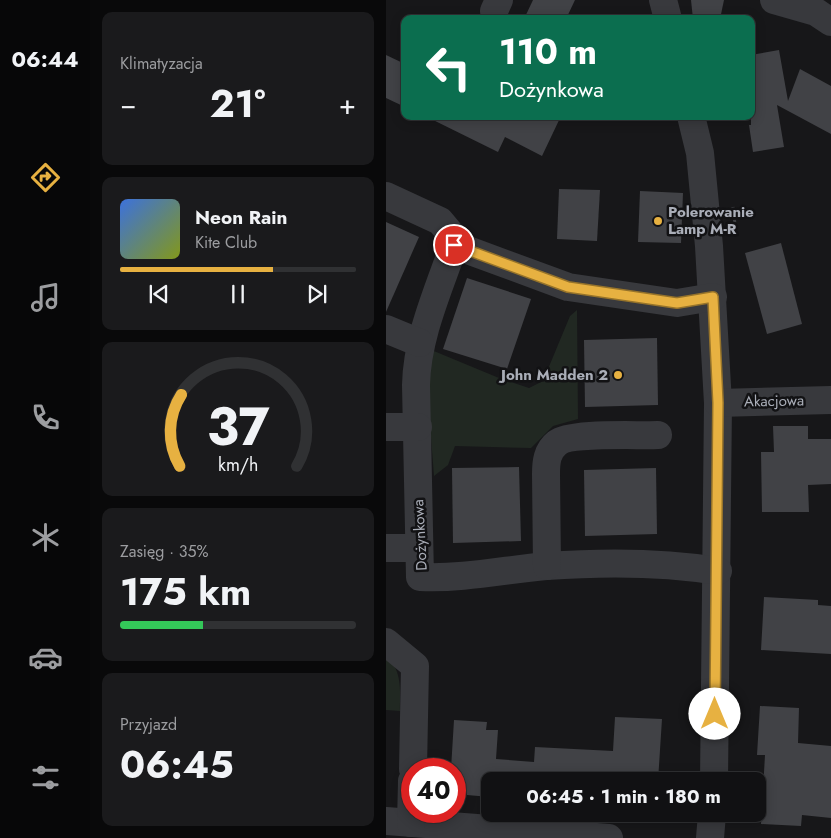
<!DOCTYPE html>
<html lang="pl">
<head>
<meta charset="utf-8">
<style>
	body { margin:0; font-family:Jost,sans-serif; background:#1a1a1c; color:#f1f3f6; height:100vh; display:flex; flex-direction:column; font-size:19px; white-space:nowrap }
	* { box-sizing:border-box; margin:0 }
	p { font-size:16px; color:#9c9da0 }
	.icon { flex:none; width:28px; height:28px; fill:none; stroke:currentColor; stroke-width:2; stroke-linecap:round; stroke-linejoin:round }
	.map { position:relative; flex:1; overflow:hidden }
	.details { display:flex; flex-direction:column; gap:12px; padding:12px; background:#09090a; width:296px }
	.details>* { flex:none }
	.banner { position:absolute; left:15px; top:15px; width:354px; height:105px; border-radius:10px; box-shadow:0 2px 12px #0003,0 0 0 1px #303133; background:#0b6e4f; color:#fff; overflow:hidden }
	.speed { position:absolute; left:15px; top:758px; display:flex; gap:10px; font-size:25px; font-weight:700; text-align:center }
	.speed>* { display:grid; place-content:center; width:65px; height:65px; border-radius:50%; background:#111113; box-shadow:0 2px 12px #0003,0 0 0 1px #303133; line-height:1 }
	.speed .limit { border:8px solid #d22; background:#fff; color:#111 }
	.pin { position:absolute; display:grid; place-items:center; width:42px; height:42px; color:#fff; margin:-21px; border:2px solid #fff; border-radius:50%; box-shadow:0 1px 5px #0007 }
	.me { position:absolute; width:55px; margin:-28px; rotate:0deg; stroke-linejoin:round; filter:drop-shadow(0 0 4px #0008) }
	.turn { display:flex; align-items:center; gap:18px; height:105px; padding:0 15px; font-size:22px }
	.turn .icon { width:65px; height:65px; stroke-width:2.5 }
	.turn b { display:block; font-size:35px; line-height:42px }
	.big { font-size:38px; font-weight:700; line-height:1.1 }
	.details .tile { flex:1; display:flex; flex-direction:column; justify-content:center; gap:8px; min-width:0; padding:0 18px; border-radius:10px; background:#1a1a1c }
	.details .dial { align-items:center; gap:0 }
	.dial svg { height:130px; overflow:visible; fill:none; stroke:#303133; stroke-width:7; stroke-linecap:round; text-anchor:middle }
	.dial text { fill:#f1f3f6; stroke:none }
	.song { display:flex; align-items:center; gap:15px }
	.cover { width:60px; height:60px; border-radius:8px; background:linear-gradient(135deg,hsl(220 70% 55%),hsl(70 70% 35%)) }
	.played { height:5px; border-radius:2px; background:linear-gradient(90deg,#e7b141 65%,#303133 65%) }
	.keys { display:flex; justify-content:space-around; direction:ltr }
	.heat { display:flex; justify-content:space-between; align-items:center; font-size:28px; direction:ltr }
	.charge { height:8px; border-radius:4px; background:linear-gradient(90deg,#34c759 35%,#303133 0) }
	.trip { position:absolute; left:95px; top:772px; width:285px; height:50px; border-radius:10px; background:#111113; box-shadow:0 2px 12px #0003,0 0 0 1px #303133; font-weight:700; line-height:50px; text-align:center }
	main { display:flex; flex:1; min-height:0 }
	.dock { display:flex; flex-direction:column; width:90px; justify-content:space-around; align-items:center; background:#070708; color:#9c9da0 }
	.dock .icon { width:35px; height:35px }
	.dock .on { color:#e7b141 }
	.dock b { font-size:22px; color:#f1f3f6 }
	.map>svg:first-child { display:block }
	.green { fill:#212822 }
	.building { fill:#414246 }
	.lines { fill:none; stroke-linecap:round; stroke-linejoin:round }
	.path { stroke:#3e4044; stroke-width:3; stroke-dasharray:2.5 4; stroke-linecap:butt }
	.minor { stroke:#38393d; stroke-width:28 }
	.route-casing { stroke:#96732a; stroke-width:12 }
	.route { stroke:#e7b141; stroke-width:9 }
	.poi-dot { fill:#e7b141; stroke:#121214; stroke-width:2 }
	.labels { text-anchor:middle; stroke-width:5; stroke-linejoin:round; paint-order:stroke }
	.poi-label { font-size:15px; font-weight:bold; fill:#aaaeb8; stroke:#121214; text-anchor:start }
	.street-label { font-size:15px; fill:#aaaeb8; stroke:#121214 }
</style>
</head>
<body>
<main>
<nav class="dock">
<b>06:44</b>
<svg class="icon on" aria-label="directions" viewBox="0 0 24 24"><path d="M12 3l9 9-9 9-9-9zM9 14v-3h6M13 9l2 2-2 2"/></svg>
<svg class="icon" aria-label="music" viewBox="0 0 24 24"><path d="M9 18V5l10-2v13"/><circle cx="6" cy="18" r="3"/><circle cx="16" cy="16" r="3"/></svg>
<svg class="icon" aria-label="phone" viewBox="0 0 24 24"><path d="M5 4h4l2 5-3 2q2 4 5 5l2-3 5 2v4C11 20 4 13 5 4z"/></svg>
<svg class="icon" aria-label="climate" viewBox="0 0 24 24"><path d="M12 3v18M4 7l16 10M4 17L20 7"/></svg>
<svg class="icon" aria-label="car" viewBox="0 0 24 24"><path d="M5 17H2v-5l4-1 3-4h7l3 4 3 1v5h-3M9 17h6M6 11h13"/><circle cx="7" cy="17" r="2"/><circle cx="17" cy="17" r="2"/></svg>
<svg class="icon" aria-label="filters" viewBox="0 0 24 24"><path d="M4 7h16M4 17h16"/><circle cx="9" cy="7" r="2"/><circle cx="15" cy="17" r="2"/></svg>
</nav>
<section class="details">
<div class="tile"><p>Klimatyzacja</p>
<div class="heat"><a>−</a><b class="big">21°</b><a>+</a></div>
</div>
<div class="tile">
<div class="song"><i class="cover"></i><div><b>Neon Rain</b><p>Kite Club</p></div></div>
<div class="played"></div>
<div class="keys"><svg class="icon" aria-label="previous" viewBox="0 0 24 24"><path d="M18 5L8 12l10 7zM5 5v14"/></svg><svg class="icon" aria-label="pause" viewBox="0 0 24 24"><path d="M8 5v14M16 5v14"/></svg><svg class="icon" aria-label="next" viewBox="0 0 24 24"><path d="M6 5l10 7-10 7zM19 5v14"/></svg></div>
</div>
<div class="tile dial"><svg viewBox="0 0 100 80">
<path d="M14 69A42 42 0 1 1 86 69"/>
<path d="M14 69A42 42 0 0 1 15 25" stroke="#e7b141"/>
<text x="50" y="56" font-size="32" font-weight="700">37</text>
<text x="50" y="72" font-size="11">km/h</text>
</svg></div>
<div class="tile"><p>Zasięg · 35%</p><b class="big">175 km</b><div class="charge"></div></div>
<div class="tile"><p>Przyjazd</p><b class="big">06:45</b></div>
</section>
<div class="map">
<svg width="445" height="838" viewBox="0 0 445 838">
	<rect width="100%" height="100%" fill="#171719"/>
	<g class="green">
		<path d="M191 310 192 419 167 426 145 448 69 446 62 465 48 476 40 373 43 349 113 378 143 388 157 381 184 316Z"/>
		<path d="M0 658C17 668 14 694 14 711L0 710Z"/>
	</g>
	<g class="building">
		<path d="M147 0H189L180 19H138Z"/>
		<path d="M305 0H338L334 19H307Z"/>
		<path d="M393 50 402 101 414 69 445 86V134L391 105 398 147 367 152 363 125H365V55Z"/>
		<path d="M0 55 19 64V107L0 98Z"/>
		<path d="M39 116H175L156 156 119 137 112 152Z"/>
		<path d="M173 189 214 190 211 241 171 239Z"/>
		<path d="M254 191 297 193 295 243 252 242Z"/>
		<path d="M0 222 33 237 0 312Z"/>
		<path d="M395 243 416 324 381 334 359 253Z"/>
		<path d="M81 278 145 299 121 369 57 349Z"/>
		<path d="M271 338 272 405 199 407 198 340Z"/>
		<path d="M387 426H422V439H445V484L422 485 423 512H376L375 452H388Z"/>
		<path d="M133 467 135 541 67 543 66 468Z"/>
		<path d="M270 468 271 534 199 536 198 470Z"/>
		<path d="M378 597 432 600V605L445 606V654L375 650Z"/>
		<path d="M374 706 413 708 412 743 445 746V818L416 815 415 826 375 824 379 755H371Z"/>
		<path d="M229 717 276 719 272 781H104V797L81 795 79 784H69V769H65L68 720 101 722 100 730H112L110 759 148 762 149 747 227 751Z"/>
	</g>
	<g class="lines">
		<path class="path" d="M347 207 350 233"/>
		<g class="minor">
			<path d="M277 0 282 19"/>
			<path d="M388 0 430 12 445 22"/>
			<path d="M108 11 113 0"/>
			<path d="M305 116 314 153 323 246 332 403 328 781"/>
			<path d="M0 196 54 221 64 233 68 245"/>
			<path d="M327 297 291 303 182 287 68 245C52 291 31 337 30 385L34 577C76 579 118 570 160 566 216 562 277 562 332 571"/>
			<path d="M0 329 34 343"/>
			<path d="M332 403 445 400"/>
			<path d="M0 427H32"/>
			<path d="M0 548H33"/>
			<path d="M161 566 160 474C160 462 161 451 171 443 184 432 252 436 272 435"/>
			<path d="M0 642 29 666 27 769"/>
			<path d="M0 821 223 838"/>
			<path d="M25 823 26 781"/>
			<path d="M324 838 326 814"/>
		</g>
	</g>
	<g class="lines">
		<g class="route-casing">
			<path id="route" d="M68 245 182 287 291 303 327 297 332 403 329 714"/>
		</g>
		<use href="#route" class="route"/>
	</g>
	<g class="poi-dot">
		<circle cx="272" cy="221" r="5"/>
		<circle cx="232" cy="375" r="5"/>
	</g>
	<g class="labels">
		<g class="poi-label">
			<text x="282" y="217">Polerowanie<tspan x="282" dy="17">Lamp M-R</tspan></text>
			<text x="222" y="380" text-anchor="end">John Madden 2</text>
		</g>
		<g class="street-label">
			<text transform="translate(388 401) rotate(-1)" y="5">Akacjowa</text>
			<text transform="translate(34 535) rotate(-93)" y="5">Dożynkowa</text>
		</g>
	</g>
</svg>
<div class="speed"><div class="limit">40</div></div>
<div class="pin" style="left:68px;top:245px;background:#d93025"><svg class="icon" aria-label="arrive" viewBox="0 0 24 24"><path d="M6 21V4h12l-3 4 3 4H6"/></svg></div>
<svg class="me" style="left:329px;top:714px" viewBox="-20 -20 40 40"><circle r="19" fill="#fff"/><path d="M0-13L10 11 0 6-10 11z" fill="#e7b141"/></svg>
<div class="trip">06:45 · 1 min · 180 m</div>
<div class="banner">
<div class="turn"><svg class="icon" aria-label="left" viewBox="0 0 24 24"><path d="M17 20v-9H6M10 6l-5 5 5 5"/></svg><div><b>110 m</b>Dożynkowa</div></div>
</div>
</div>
</main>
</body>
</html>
